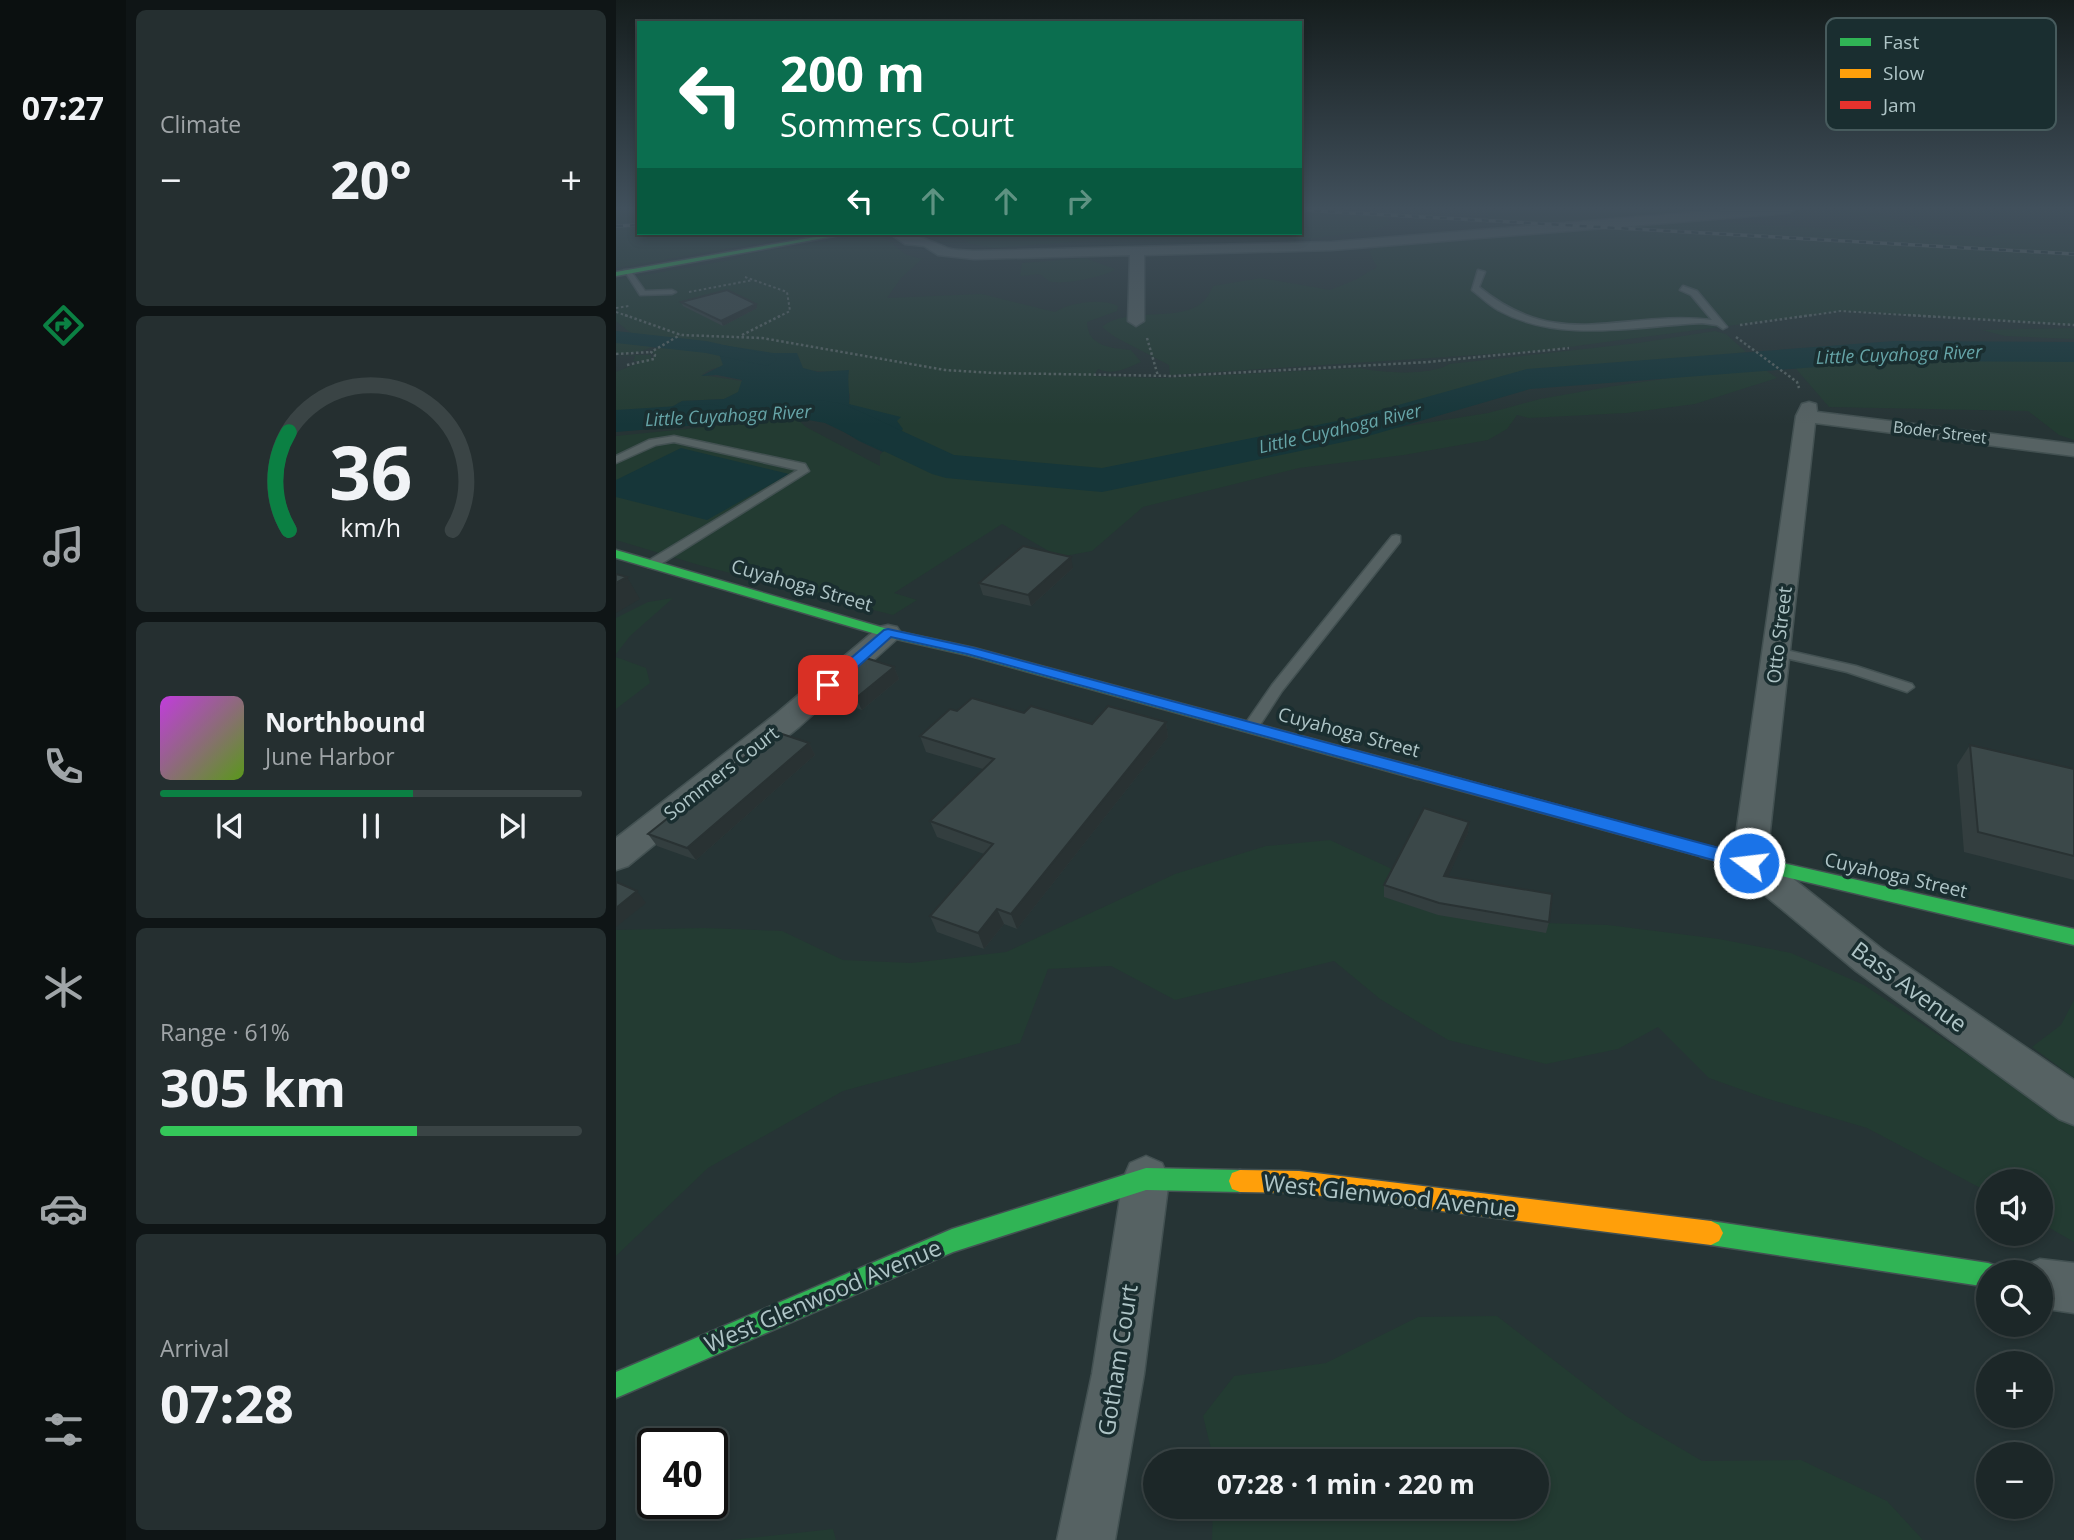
<!DOCTYPE html>
<html lang="en">
<head>
<meta charset="utf-8">
<style>
	body { margin:0; font-family:"Open Sans",sans-serif; background:#252f30; color:#f1f3f6; height:100vh; display:flex; flex-direction:column; font-size:26px; white-space:nowrap }
	* { box-sizing:border-box; margin:0 }
	p { font-size:23px; color:#a0a5a8 }
	.icon { flex:none; width:38px; height:38px; fill:none; stroke:currentColor; stroke-width:2; stroke-linecap:round; stroke-linejoin:round }
	.map { position:relative; flex:1; overflow:hidden }
	.details { display:flex; flex-direction:column; gap:10px; padding:10px; background:#0f1516; width:490px }
	.details>* { flex:none }
	.guide { position:absolute; left:21px; top:21px; width:665px; height:214px; border-radius:0px; box-shadow:0 4px 10px #0003,0 0 0 2px #3a4445; background:#0b6e4f; color:#fff; overflow:hidden }
	.tools { position:absolute; left:1360px; top:1169px; display:grid; gap:14px }
	.tools a { display:grid; place-items:center; width:77px; height:77px; border-radius:50%; background:#1c2728; box-shadow:0 4px 10px #0003,0 0 0 2px #3a4445; font-size:35px }
	.speed { position:absolute; left:21px; top:1428px; display:flex; gap:14px; font-size:35px; font-weight:700; text-align:center }
	.speed>* { display:grid; place-content:center; width:91px; height:91px; border-radius:50%; background:#1c2728; box-shadow:0 4px 10px #0003,0 0 0 2px #3a4445; line-height:1 }
	.speed .limit { border:4px solid #111; border-radius:10px; background:#fff; color:#111 }
	.pin { position:absolute; display:grid; place-items:center; width:60px; height:60px; color:#fff; margin:-30px; border-radius:14px; box-shadow:0 4px 10px #0006 }
	.me { position:absolute; width:77px; margin:-38px; rotate:285deg; stroke-linejoin:round; filter:drop-shadow(0 0 5px #0008) }
	.turn { display:flex; align-items:center; gap:24px; height:147px; padding:0 28px; font-size:32px }
	.turn .icon { width:91px; height:91px; stroke-width:2.5 }
	.turn b { display:block; font-size:49px; line-height:60px }
	.lanes { display:flex; align-items:center; height:66px; padding:0 28px; background:#0003; justify-content:center; gap:35px; direction:ltr }
	.lanes .off { opacity:.35 }
	.big { font-size:52px; font-weight:700; line-height:1.1 }
	.details .card { flex:1; display:flex; flex-direction:column; justify-content:center; gap:10px; min-width:0; padding:0 24px; border-radius:10px; background:#252f30 }
	.details .dial { align-items:center; gap:0 }
	.dial svg { height:182px; overflow:visible; fill:none; stroke:#3a4445; stroke-width:7; stroke-linecap:round; text-anchor:middle }
	.dial text { fill:#f1f3f6; stroke:none }
	.song { display:flex; align-items:center; gap:21px }
	.cover { width:84px; height:84px; border-radius:10px; background:linear-gradient(135deg,hsl(290 70% 55%),hsl(90 70% 35%)) }
	.played { height:7px; border-radius:4px; background:linear-gradient(90deg,#0b8043 60%,#3a4445 60%) }
	.keys { display:flex; justify-content:space-around; direction:ltr }
	.heat { display:flex; justify-content:space-between; align-items:center; font-size:38px; direction:ltr }
	.charge { height:10px; border-radius:5px; background:linear-gradient(90deg,#34c759 61%,#3a4445 0) }
	.trip { position:absolute; left:527px; top:1449px; width:406px; height:70px; border-radius:35px; background:#1c2728; box-shadow:0 4px 10px #0003,0 0 0 2px #3a4445; font-weight:700; line-height:70px; text-align:center }
	main { display:flex; flex:1; min-height:0 }
	.tab-bar { display:flex; flex-direction:column; width:126px; justify-content:space-around; align-items:center; background:#0b1010; color:#a0a5a8 }
	.tab-bar .icon { width:49px; height:49px }
	.tab-bar .on { color:#0b8043 }
	.tab-bar b { font-size:32px; color:#f1f3f6 }
	.map>svg:first-child { display:block }
	.green { fill:#233b32 }
	.water { fill:#163639 }
	.lines { fill:none; stroke-linecap:round; stroke-linejoin:round }
	.canal { fill:#163639; fill-rule:evenodd }
	.river { fill:#163639; fill-rule:evenodd }
	.lane-casing { stroke:#435152; stroke-width:3 }
	.street-casing { stroke:#435152; stroke-width:3 }
	.fast-casing { stroke:#435152; stroke-width:3 }
	.slow-casing { stroke:#435152; stroke-width:3 }
	.jam-casing { stroke:#435152; stroke-width:3 }
	.path-far1 { stroke:#576464; stroke-width:2; stroke-dasharray:2.5 2.5; stroke-linecap:butt }
	.path { stroke:#576464; stroke-width:2.5; stroke-dasharray:2.5 2.5; stroke-linecap:butt }
	.lane { fill:#566263; fill-rule:evenodd }
	.street { fill:#566263; fill-rule:evenodd }
	.fast { fill:#30b455; fill-rule:evenodd }
	.slow { fill:#ff9f0a; fill-rule:evenodd }
	.jam { fill:#e5322d; fill-rule:evenodd }
	.rail-casing { stroke:#5a6666; stroke-width:3.5 }
	.rail { stroke:#1a2e30; stroke-width:2.5; stroke-dasharray:7; stroke-linecap:butt }
	.wall { fill:#333e3f }
	.shaded-wall { fill:#293233 }
	.building { fill:#3b4849; stroke:#293233; stroke-width:2 }
	.route { fill:#1a73e8; stroke:#114b97; stroke-width:2 }
	.labels { text-anchor:middle; stroke-width:7; stroke-linejoin:round; paint-order:stroke }
	.far-street-label { font-size:16px; fill:#afc5c7; stroke:#1a2e30 }
	.far-water-label { font-size:18px; font-style:italic; fill:#66a5a8; stroke:#1a2e30 }
	.street-label { font-size:19px; fill:#afc5c7; stroke:#1a2e30 }
	.near-street-label { font-size:23px; fill:#afc5c7; stroke:#1a2e30 }
	.key { fill:#1a2e30; stroke:#475b5d; stroke-width:2 }
	.key-label { font-size:19px; fill:#afc5c7 }
</style>
</head>
<body>
<main>
<nav class="tab-bar">
<b>07:27</b>
<svg class="icon on" aria-label="directions" viewBox="0 0 24 24"><path d="M12 3l9 9-9 9-9-9zM9 14v-3h6M13 9l2 2-2 2"/></svg>
<svg class="icon" aria-label="music" viewBox="0 0 24 24"><path d="M9 18V5l10-2v13"/><circle cx="6" cy="18" r="3"/><circle cx="16" cy="16" r="3"/></svg>
<svg class="icon" aria-label="phone" viewBox="0 0 24 24"><path d="M5 4h4l2 5-3 2q2 4 5 5l2-3 5 2v4C11 20 4 13 5 4z"/></svg>
<svg class="icon" aria-label="climate" viewBox="0 0 24 24"><path d="M12 3v18M4 7l16 10M4 17L20 7"/></svg>
<svg class="icon" aria-label="car" viewBox="0 0 24 24"><path d="M5 17H2v-5l4-1 3-4h7l3 4 3 1v5h-3M9 17h6M6 11h13"/><circle cx="7" cy="17" r="2"/><circle cx="17" cy="17" r="2"/></svg>
<svg class="icon" aria-label="filters" viewBox="0 0 24 24"><path d="M4 7h16M4 17h16"/><circle cx="9" cy="7" r="2"/><circle cx="15" cy="17" r="2"/></svg>
</nav>
<section class="details">
<div class="card"><p>Climate</p>
<div class="heat"><a>−</a><b class="big">20°</b><a>+</a></div>
</div>
<div class="card dial"><svg viewBox="0 0 100 80">
<path d="M14 69A42 42 0 1 1 86 69"/>
<path d="M14 69A42 42 0 0 1 14 26" stroke="#0b8043"/>
<text x="50" y="56" font-size="32" font-weight="700">36</text>
<text x="50" y="72" font-size="11">km/h</text>
</svg></div>
<div class="card">
<div class="song"><i class="cover"></i><div><b>Northbound</b><p>June Harbor</p></div></div>
<div class="played"></div>
<div class="keys"><svg class="icon" aria-label="previous" viewBox="0 0 24 24"><path d="M18 5L8 12l10 7zM5 5v14"/></svg><svg class="icon" aria-label="pause" viewBox="0 0 24 24"><path d="M8 5v14M16 5v14"/></svg><svg class="icon" aria-label="next" viewBox="0 0 24 24"><path d="M6 5l10 7-10 7zM19 5v14"/></svg></div>
</div>
<div class="card"><p>Range · 61%</p><b class="big">305 km</b><div class="charge"></div></div>
<div class="card"><p>Arrival</p><b class="big">07:28</b></div>
</section>
<div class="map">
<svg width="1458" height="1540" viewBox="0 0 1458 1540">
	<rect width="100%" height="100%" fill="#263435"/>
	<g class="green">
		<path d="M0 209H23V233H201L0 268Z"/>
		<path d="M870 209H1102L928 225C908 220 889 228 870 218L873 216Z"/>
		<path d="M1233 209 1260 212 1318 234 1372 237 1386 234H1458V325L1225 311 922 351 554 375 553 365 499 337 486 327C512 305 565 324 588 301 592 297 595 290 597 286L645 278 714 290 739 280 761 267 753 251 766 245 987 229 1004 225 1086 218 1114 223 1275 232 1229 210Z"/>
		<path d="M684 212 769 216 775 223 762 229 692 239 474 240 378 248 355 244 342 237 353 233H684Z"/>
		<path d="M261 233 291 255 306 259 285 278 271 298 366 294 439 312C455 302 486 298 502 306L501 311 471 322C472 347 495 348 515 350L525 362C511 368 497 376 482 369L477 376 546 378 744 368C765 373 816 376 833 364L1022 343 1099 331 1110 334 1130 352 920 377 925 378 911 379 742 428 676 440 686 443 872 413 924 399 992 387 1142 365 1161 378 1079 404 1011 413 913 418 901 415 891 429 872 440 788 455 683 468 527 507 476 551 443 557 386 524 278 593 301 600 277 615 83 565 0 540V436L180 418 190 427 264 466V455L286 429 233 404 234 395 218 372C185 372 111 354 86 375L126 381 123 392 108 399 66 401 49 411 0 421V372L27 361H17L19 356 0 355H35V360L39 355 35 352 57 340 17 335 0 321V280L120 259 131 254Z"/>
		<path d="M469 258 499 269C491 277 443 286 433 281 429 279 427 276 424 274L404 276 406 263Z"/>
		<path d="M1458 328V339L1389 336 1366 330Z"/>
		<path d="M0 333 38 340 39 346 23 352 0 354Z"/>
		<path d="M1458 358V440L1443 435 1412 411 1213 407 1175 363Z"/>
		<path d="M57 598 14 636 0 654V618L32 602Z"/>
		<path d="M0 657 30 668 34 683 0 709Z"/>
		<path d="M714 840 793 877 928 923 992 925 1103 939 1175 953 1248 985 1458 1126V1242L1425 1223 1424 1181H1372V1192L1251 1128 1149 1098 1093 1078 1042 1027 1002 1049 930 1064 832 1040 764 999 718 961 559 1000 495 966 432 969 404 1043 227 1091 92 1168 0 1256V930L88 928 166 931 227 960 295 963 390 952 559 874 650 846Z"/>
		<path d="M1458 1000V1078L1416 1047 1445 1025Z"/>
		<path d="M881 1316 1010 1416 1086 1461 1185 1460 1271 1501 1307 1540H596L597 1507H920V1461H598L587 1416 618 1376 710 1363 802 1317Z"/>
		<path d="M217 1529 220 1540H114H115Z"/>
	</g>
	<g class="water">
		<path d="M106 345 157 353H181L187 368 202 372 233 370C231 383 234 392 233 404L285 417 281 421 287 429 267 452 243 441 210 421 173 415 85 418 0 429V421L49 411 66 401 108 399 122 392 126 380 101 375 85 376 107 365 103 354Z"/>
		<path d="M65 448 173 474 91 520 0 497V480Z"/>
	</g>
	<g class="lines">
		<path class="canal" d="M0 331 90 341 158 356 161 360 151 366 90 353 0 343Z"/>
		<g class="river">
			<path d="M1278 341 1458 342V362L1278 361 914 389 742 439 486 492 330 478 316 474 209 423 187 419 182 411 187 403C202 399 215 401 230 405L338 455 486 468 736 418 911 369Z"/>
			<path d="M94 404 107 407 112 415 107 423 0 432V410Z"/>
		</g>
		<g class="lane-casing">
			<g id="lane">
				<path d="M8 270H14L29 291 56 290 60 292 56 294 24 295Z"/>
				<path d="M862 270 869 272 863 287C944 354 1007 309 1096 320L1075 295 1064 290 1067 286 1081 291 1111 327 1107 329 1101 325 1086 323C1019 326 944 344 882 310 873 305 864 296 856 290Z"/>
				<path d="M58 436 189 464 193 471 40 567H32V561L182 470 58 442 40 445 0 463V456L33 440Z"/>
				<path d="M780 535 784 536V542L666 691 640 731H630L627 727 656 685 776 536Z"/>
				<path d="M1161 648 1240 666 1296 684 1298 687 1291 692 1231 672 1156 655 1154 652 1156 649Z"/>
			</g>
		</g>
		<g class="street-casing">
			<g id="street">
				<path d="M1121 209H1179L1173 213 716 250 528 255V321L520 326 512 321 514 255 358 259 322 255 308 246 289 244 273 233C295 232 310 239 329 247 337 251 349 250 358 251L716 242Z"/>
				<path d="M1193 402 1200 404 1201 412 1458 444V456L1199 423 1151 858 1266 949 1458 1080V1125L1443 1119 1240 971 1121 872 1116 863 1180 416 1186 404Z"/>
				<path d="M272 625 281 627 285 633 281 639 183 727 12 866 0 870V838L161 713 263 627Z"/>
				<path d="M530 1156 546 1163 553 1179 528 1374 499 1540H441L476 1374 507 1179 514 1163Z"/>
				<path d="M1424 1259 1458 1263V1313L1424 1308V1272H1404L1407 1266Z"/>
			</g>
		</g>
		<g class="fast-casing">
			<g id="fast">
				<path d="M222 233H235L0 276V272Z"/>
				<path d="M0 550 275 630 358 648 801 767 809 773 801 779 351 655 267 636 0 558Z"/>
				<path d="M1091 846 1458 929V945L1085 857 1082 852 1085 847Z"/>
				<path d="M530 1168 624 1170 632 1173 635 1181 632 1189 624 1192 530 1190 337 1252 0 1398V1372L336 1229Z"/>
				<path d="M1095 1221 1372 1263 1381 1266 1383 1272H1372V1287L1095 1245 1087 1241 1083 1233 1087 1225Z"/>
			</g>
		</g>
		<g class="slow-casing">
			<path id="slow" d="M624 1170 683 1171 1095 1221 1103 1225 1107 1233 1103 1241 1095 1245 683 1193 624 1192 616 1189 613 1181 616 1173Z"/>
		</g>
		<g class="jam-casing">
			<path id="jam" d="M801 767 1091 846 1097 847 1100 852 1097 857 1091 858 795 777 793 773 795 769Z"/>
		</g>
		<g class="path-far1">
			<path d="M129 277 171 292 174 311 162 317"/>
			<path d="M73 292 137 280"/>
			<path d="M0 308 13 306"/>
			<path d="M0 312 14 317"/>
			<path d="M1183 317 1225 311 1321 317"/>
		</g>
		<g class="path">
			<path d="M9 315 65 335 146 338 329 370 378 373 560 376 813 362 953 348"/>
			<path d="M1292 315 1458 325"/>
			<path d="M1124 325 1196 315"/>
			<path d="M126 335 166 315"/>
			<path d="M1120 337 1181 382 1183 388"/>
			<path d="M531 338 542 376"/>
			<path d="M0 354 35 352"/>
			<path d="M11 365 38 359 39 355 35 352 64 335"/>
		</g>
		<use href="#lane" class="lane"/>
		<use href="#street" class="street"/>
		<use href="#fast" class="fast"/>
		<use href="#slow" class="slow"/>
		<use href="#jam" class="jam"/>
		<g class="rail-casing">
			<g id="rail">
				<path d="M684 210 1458 254"/>
				<path d="M0 226 23 225"/>
			</g>
		</g>
		<use href="#rail" class="rail"/>
	</g>
	<g class="wall">
		<path d="M65 302 141 308 107 326 67 306Z"/>
		<path d="M457 568 415 606 367 595 363 583Z"/>
		<path d="M278 667 283 679 246 710 217 700 211 689Z"/>
		<path d="M341 711 408 713 476 724 550 722 552 737 401 929 388 924 368 949 321 932 314 916 368 854 321 837 314 821 367 769 310 752 304 736Z"/>
		<path d="M193 743 199 755 80 860 41 846 32 834Z"/>
		<path d="M1354 745 1458 769V880L1348 852 1341 765Z"/>
		<path d="M853 822 852 833 832 876 933 922 930 933 822 915 768 897V885Z"/>
	</g>
	<g class="shaded-wall">
		<path d="M140 304 141 308 107 326 105 321Z"/>
		<path d="M455 557 457 568 415 606 412 595Z"/>
		<path d="M11 577 24 599 0 613V583Z"/>
		<path d="M278 667 283 679 246 710 240 698Z"/>
		<path d="M550 722 552 737 401 929 395 914Z"/>
		<path d="M193 743 199 755 80 860 71 848Z"/>
		<path d="M853 822 852 833 827 888 828 876Z"/>
		<path d="M21 891 30 903 0 927V908Z"/>
		<path d="M381 909 388 924 368 949 362 933Z"/>
	</g>
	<g class="building">
		<path d="M111 290 140 304 105 321 65 302Z"/>
		<path d="M407 546 455 557 412 595 363 583Z"/>
		<path d="M0 574 11 577 0 583Z"/>
		<path d="M250 658 278 667 240 698 211 689Z"/>
		<path d="M356 698 408 713 415 706 476 724 492 706 550 722 395 914 381 909 362 933 314 916 377 844 314 821 378 759 304 736 334 709 341 711Z"/>
		<path d="M160 732 193 743 71 848 32 834Z"/>
		<path d="M1354 745 1458 769V856L1362 832Z"/>
		<path d="M808 808 853 822 828 876 936 894 933 922 823 903 768 885Z"/>
		<path d="M0 882 21 891 0 908Z"/>
	</g>
	<linearGradient id="sky" x2="0" y2="1"><stop stop-color="#151d1d"/><stop offset="0.49" stop-color="#41505c"/><stop offset="1" stop-color="#41505c" stop-opacity="0"/></linearGradient>
	<rect width="1458" height="425" fill="url(#sky)"/>
	<path class="route" d="M272 629 358 648 1133 856 1139 858 1142 863 1139 868 1133 870 351 654 275 637 218 688H207L205 685 207 682 268 630Z"/>
	<g class="labels">
		<g class="far-street-label">
			<text transform="translate(1324 432) rotate(7)" y="6">Boder Street</text>
		</g>
		<g class="far-water-label">
			<text transform="translate(1283 355) rotate(-2)" y="6">Little Cuyahoga River</text>
			<text transform="translate(112 416) rotate(-3)" y="6">Little Cuyahoga River</text>
			<text transform="translate(724 429) rotate(-13)" y="6">Little Cuyahoga River</text>
		</g>
		<g class="street-label">
			<text transform="translate(186 585) rotate(16)" y="7">Cuyahoga Street</text>
			<text transform="translate(1163 635) rotate(-83)" y="7">Otto Street</text>
			<text transform="translate(733 732) rotate(15)" y="7">Cuyahoga Street</text>
			<text transform="translate(105 773) rotate(-38)" y="7">Sommers Court</text>
			<text transform="translate(1280 875) rotate(13)" y="7">Cuyahoga Street</text>
		</g>
		<g class="near-street-label">
			<text transform="translate(1293 987) rotate(36)" y="8">Bass Avenue</text>
			<text transform="translate(774 1196) rotate(6)" y="8">West Glenwood Avenue</text>
			<text transform="translate(207 1296) rotate(-23)" y="8">West Glenwood Avenue</text>
			<text transform="translate(502 1360) rotate(-81)" y="8">Gotham Court</text>
		</g>
	</g>
	<rect x="1210" y="18" width="230" height="112" rx="10" class="key"/>
	<rect x="1224" y="38" width="31" height="8" fill="#30b455"/>
	<rect x="1224" y="69" width="31" height="9" fill="#ff9f0a"/>
	<rect x="1224" y="101" width="31" height="8" fill="#e5322d"/>
	<g class="key-label">
		<text x="1267" y="49">Fast</text>
		<text x="1267" y="80">Slow</text>
		<text x="1267" y="112">Jam</text>
	</g>
</svg>
<div class="tools">
<a><svg class="icon" aria-label="sound" viewBox="0 0 24 24"><path d="M4 9h4l5-4v14l-5-4H4zM17 9q2 3 0 6"/></svg></a>
<a><svg class="icon" aria-label="search" viewBox="0 0 24 24"><circle cx="10" cy="10" r="6"/><path d="M15 15l6 6"/></svg></a>
<a>+</a>
<a>−</a>
</div>
<div class="speed"><div class="limit">40</div></div>
<div class="pin" style="left:212px;top:685px;background:#d93025"><svg class="icon" aria-label="arrive" viewBox="0 0 24 24"><path d="M6 21V4h12l-3 4 3 4H6"/></svg></div>
<svg class="me" style="left:1133px;top:863px" viewBox="-20 -20 40 40"><circle r="17" fill="#1a73e8" stroke="#fff" stroke-width="3"/><path d="M0-11L8 9 0 5-8 9z" fill="#fff"/></svg>
<div class="trip">07:28 · 1 min · 220 m</div>
<div class="guide">
<div class="turn"><svg class="icon" aria-label="left" viewBox="0 0 24 24"><path d="M17 20v-9H6M10 6l-5 5 5 5"/></svg><div><b>200 m</b>Sommers Court</div></div>
<div class="lanes"><svg class="icon" aria-label="left" viewBox="0 0 24 24"><path d="M17 20v-9H6M10 6l-5 5 5 5"/></svg><svg class="icon off" aria-label="ahead" viewBox="0 0 24 24"><path d="M12 20V5M6 11l6-6 6 6"/></svg><svg class="icon off" aria-label="ahead" viewBox="0 0 24 24"><path d="M12 20V5M6 11l6-6 6 6"/></svg><svg class="icon off" aria-label="right" viewBox="0 0 24 24"><path d="M7 20v-9h11M14 6l5 5-5 5"/></svg></div>
</div>
</div>
</main>
</body>
</html>
